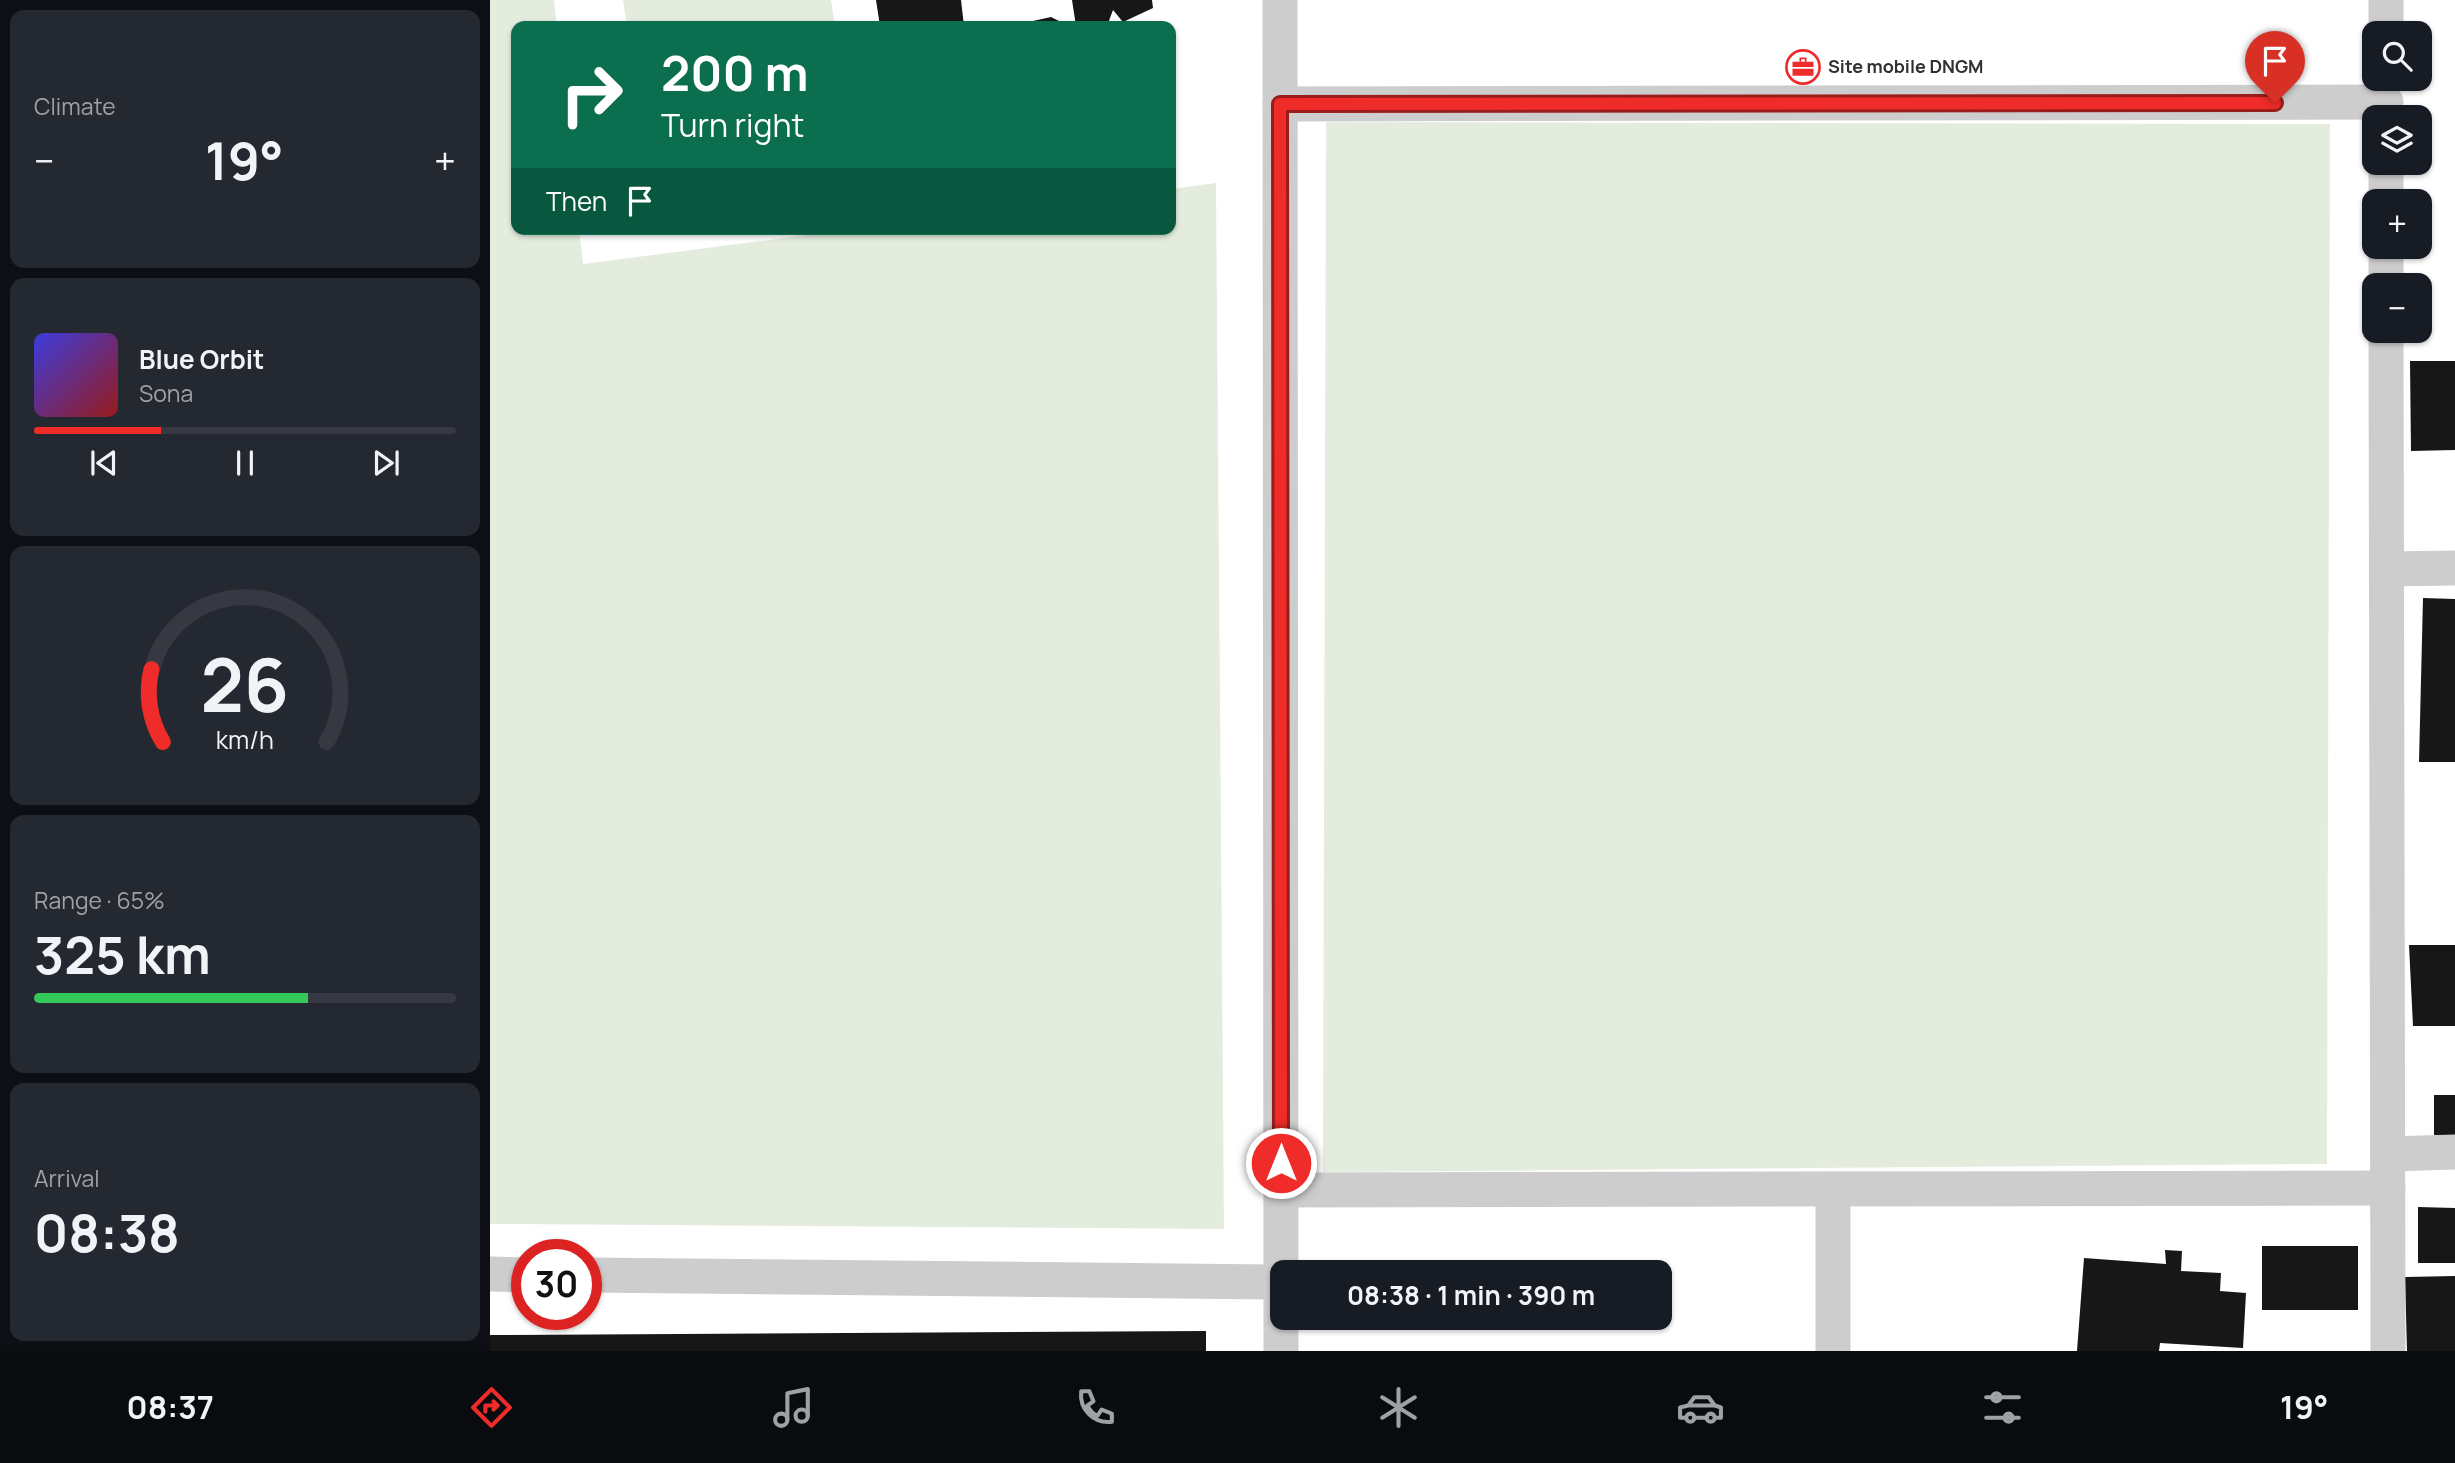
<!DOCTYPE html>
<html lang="en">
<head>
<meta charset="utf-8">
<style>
	body { margin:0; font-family:Manrope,sans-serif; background:#242831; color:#f1f3f6; height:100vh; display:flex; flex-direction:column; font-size:26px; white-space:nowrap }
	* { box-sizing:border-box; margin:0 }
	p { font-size:23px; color:#9ea1a6 }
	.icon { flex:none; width:38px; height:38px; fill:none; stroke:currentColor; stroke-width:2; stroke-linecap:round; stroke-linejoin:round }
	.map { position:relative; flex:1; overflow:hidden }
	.drawer { display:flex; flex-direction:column; gap:10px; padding:10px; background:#0d0f14; width:490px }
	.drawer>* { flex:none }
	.hud { position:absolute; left:21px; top:21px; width:665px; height:214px; border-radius:14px; box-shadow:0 2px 5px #0004; background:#0b6e4f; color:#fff; overflow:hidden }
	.fabs { position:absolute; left:1872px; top:21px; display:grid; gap:14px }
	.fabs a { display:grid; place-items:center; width:70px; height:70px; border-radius:14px; background:#171b24; box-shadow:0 2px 5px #0004; font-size:35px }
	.speed { position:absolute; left:21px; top:1239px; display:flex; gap:14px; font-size:35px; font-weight:700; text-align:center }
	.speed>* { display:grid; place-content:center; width:91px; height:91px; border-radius:50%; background:#171b24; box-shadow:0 2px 5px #0004; line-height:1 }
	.speed .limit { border:10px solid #d22; background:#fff; color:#111 }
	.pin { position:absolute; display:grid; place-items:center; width:60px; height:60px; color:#fff; margin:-72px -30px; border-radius:50% 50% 50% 0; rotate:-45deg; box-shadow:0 0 7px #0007 }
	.pin .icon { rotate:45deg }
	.me { position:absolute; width:77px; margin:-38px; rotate:0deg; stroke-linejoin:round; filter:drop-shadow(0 0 5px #0008) }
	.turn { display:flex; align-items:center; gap:24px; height:147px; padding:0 35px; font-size:32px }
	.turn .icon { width:91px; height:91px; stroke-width:2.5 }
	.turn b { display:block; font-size:49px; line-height:60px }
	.then { display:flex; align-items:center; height:66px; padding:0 35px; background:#0003; gap:14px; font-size:26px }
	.big { font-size:52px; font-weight:700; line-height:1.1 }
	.drawer .widget { flex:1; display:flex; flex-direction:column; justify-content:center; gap:10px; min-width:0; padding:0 24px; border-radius:14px; background:#242831 }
	.drawer .dial { align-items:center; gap:0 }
	.dial svg { height:182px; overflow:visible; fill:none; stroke:#363941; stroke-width:7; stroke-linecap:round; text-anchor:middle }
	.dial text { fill:#f1f3f6; stroke:none }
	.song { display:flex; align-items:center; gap:21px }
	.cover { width:84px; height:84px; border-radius:10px; background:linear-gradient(135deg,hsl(240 70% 55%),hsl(0 70% 35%)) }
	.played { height:7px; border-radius:4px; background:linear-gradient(90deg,#ef2c2a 30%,#363941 30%) }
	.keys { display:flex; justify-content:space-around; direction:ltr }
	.heat { display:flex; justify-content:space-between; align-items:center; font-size:38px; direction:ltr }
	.charge { height:10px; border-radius:5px; background:linear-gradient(90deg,#34c759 65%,#363941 0) }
	.trip { position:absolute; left:780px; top:1260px; width:402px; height:70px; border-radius:14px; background:#171b24; box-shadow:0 2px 5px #0004; font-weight:700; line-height:70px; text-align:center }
	.tab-bar { display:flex; height:112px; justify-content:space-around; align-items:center; background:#090b0e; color:#9ea1a6 }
	.tab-bar .icon { width:49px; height:49px }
	.tab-bar .active { color:#ef2c2a }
	.tab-bar b { font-size:32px; color:#f1f3f6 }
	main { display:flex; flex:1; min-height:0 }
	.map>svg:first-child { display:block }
	.green { fill:#e4eddd }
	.building { fill:#171717 }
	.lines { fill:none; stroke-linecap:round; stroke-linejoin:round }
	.minor { stroke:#cdcdcd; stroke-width:35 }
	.route-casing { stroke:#9b1d1b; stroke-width:18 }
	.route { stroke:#ef2c2a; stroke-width:12 }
	.labels { text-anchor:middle; stroke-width:7; stroke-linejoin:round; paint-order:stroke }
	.poi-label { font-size:18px; font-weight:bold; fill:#303030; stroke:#fff; text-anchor:start }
</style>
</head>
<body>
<main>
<section class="drawer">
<div class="widget"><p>Climate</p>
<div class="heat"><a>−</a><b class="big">19°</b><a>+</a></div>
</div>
<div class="widget">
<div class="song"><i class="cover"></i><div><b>Blue Orbit</b><p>Sona</p></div></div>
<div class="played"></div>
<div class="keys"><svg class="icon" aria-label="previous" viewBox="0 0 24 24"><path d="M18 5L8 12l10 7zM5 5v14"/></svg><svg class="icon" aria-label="pause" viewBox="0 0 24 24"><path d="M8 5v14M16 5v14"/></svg><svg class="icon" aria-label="next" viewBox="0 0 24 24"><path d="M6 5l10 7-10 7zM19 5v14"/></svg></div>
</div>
<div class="widget dial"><svg viewBox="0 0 100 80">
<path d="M14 69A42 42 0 1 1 86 69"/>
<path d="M14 69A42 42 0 0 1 9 37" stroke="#ef2c2a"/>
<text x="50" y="56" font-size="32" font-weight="700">26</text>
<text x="50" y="72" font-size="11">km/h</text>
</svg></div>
<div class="widget"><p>Range · 65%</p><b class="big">325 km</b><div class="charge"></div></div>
<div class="widget"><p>Arrival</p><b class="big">08:38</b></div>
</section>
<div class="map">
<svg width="1965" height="1351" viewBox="0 0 1965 1351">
	<rect width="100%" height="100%" fill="#fff"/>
	<g class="green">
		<path d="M0 0H64L67 26H26V229H89L93 264 364 229H681V189L726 183 734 1229 0 1224Z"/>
		<path d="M133 0H341L345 26H137Z"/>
		<path d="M836 122 1840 124 1837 1164 833 1172Z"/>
	</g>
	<g class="building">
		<path d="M386 0H471L474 26H390Z"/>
		<path d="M582 0H662L663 8 633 22 623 10 617 26H586Z"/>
		<path d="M561 17 579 26H531L534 23Z"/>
		<path d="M1920 361H1965V450L1921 451Z"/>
		<path d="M1933 598 1965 599V762H1929Z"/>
		<path d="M1919 945H1965V1026H1923Z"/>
		<rect x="1944" y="1095" width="21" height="40"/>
		<path d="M1928 1207 1965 1208V1263H1928Z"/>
		<rect x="1772" y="1246" width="96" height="64"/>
		<path d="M1675 1250 1692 1251 1691 1271 1731 1273 1730 1291 1756 1293 1753 1348 1670 1343 1669 1351H1587L1594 1258 1676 1264Z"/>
		<path d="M1965 1276V1351H1917L1915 1277Z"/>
		<path d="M716 1331V1351H0V1335Z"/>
	</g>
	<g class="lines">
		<g class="minor">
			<path d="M790 0 791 1351"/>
			<path d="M1896 0V33"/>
			<path d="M790 104 1896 102"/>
			<path d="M1896 163V201"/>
			<path d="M1896 247V285"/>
			<path d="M1896 331 1898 1351"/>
			<path d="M1897 569 1965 568"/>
			<path d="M1898 1154 1965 1152"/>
			<path d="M1343 1189V1351"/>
			<path d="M791 1190 1898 1188"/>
			<path d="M0 1274 37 1275"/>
			<path d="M96 1275 791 1282"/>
		</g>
	</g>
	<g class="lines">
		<g class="route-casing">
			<path id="route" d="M791 1163 790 104 1785 103"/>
		</g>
		<use href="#route" class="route"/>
	</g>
	<defs>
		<g id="office-ring" transform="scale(1.75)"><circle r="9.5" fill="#fff" stroke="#ef2c2a" stroke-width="1.5"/><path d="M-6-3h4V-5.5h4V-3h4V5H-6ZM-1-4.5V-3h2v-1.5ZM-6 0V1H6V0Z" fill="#ef2c2a"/></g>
	</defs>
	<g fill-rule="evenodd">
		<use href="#office-ring" x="1313" y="67"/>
	</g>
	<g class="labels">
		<g class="poi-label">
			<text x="1338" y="73">Site mobile DNGM</text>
		</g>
	</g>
</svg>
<div class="fabs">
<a><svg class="icon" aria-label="search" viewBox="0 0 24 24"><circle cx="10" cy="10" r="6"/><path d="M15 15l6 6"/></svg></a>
<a><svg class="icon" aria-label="layers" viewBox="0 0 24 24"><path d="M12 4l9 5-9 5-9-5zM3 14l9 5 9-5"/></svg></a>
<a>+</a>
<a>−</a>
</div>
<div class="speed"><div class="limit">30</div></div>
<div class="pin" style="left:1785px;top:103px;background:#d93025"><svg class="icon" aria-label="arrive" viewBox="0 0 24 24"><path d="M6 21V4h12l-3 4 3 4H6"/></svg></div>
<svg class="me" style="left:791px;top:1163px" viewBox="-20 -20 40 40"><circle r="17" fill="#ef2c2a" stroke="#fff" stroke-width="3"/><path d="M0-11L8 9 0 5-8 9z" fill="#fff"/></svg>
<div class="trip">08:38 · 1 min · 390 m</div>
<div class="hud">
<div class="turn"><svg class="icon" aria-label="right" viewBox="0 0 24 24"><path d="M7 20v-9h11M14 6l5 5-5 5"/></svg><div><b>200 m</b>Turn right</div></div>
<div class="then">Then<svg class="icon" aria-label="arrive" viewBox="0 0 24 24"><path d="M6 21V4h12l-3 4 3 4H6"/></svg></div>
</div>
</div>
</main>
<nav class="tab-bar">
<b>08:37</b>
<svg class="icon active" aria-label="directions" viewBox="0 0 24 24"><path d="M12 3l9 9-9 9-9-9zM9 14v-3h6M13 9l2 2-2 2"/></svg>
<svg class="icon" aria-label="music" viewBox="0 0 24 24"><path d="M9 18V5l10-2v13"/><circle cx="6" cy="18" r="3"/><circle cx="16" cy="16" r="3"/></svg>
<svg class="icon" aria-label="phone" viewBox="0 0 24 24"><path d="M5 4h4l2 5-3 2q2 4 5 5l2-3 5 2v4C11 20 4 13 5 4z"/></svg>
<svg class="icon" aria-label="climate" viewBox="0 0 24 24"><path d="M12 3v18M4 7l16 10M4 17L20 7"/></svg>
<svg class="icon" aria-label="car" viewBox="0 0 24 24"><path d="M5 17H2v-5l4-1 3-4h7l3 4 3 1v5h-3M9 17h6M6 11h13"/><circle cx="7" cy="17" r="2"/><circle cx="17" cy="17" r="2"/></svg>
<svg class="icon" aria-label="filters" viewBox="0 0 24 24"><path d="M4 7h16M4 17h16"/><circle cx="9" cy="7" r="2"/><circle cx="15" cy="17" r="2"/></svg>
<b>19°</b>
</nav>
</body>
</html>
